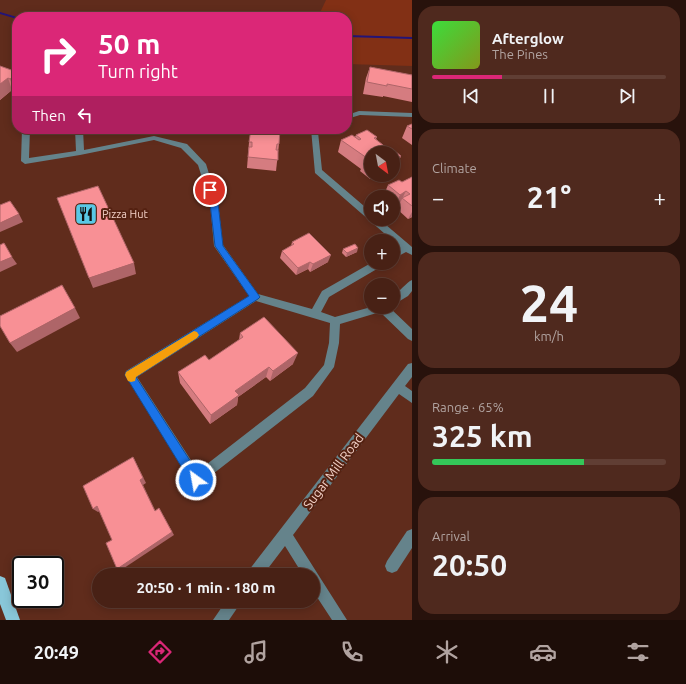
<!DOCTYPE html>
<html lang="en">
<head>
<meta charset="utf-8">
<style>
	body { margin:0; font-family:Ubuntu,sans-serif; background:#4f291e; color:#f1f3f6; height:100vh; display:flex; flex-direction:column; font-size:15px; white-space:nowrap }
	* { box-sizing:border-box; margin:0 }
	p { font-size:13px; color:#b1a3a0 }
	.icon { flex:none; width:22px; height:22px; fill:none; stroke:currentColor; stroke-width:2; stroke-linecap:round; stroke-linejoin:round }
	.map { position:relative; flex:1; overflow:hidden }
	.sheet { display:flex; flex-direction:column; gap:6px; padding:6px; background:#28120c; width:274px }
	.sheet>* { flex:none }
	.banner { position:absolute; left:12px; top:12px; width:340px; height:122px; border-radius:16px; box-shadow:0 2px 10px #0003,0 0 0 1px #603e34; background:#db2777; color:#fff; overflow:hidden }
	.needle { width:26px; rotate:148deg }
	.controls { position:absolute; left:364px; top:146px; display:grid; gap:8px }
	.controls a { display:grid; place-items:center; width:36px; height:36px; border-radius:50%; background:#482115; box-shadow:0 2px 10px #0003,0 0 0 1px #603e34; font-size:20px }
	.speed { position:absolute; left:12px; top:556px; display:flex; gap:8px; font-size:20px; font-weight:700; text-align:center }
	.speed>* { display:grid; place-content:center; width:52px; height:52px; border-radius:50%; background:#482115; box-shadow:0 2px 10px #0003,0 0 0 1px #603e34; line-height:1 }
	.speed .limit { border:2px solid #111; border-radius:6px; background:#fff; color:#111 }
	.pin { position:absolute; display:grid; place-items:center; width:34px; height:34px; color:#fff; margin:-17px; border:2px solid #fff; border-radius:50%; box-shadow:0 1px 4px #0007 }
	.me { position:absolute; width:44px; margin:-22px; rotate:328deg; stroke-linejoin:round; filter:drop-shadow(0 0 3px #0008) }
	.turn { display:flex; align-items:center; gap:14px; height:84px; padding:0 20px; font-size:18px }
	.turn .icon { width:52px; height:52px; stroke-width:2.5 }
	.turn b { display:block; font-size:28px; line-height:34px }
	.then { display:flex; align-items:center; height:38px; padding:0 20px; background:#0003; gap:8px; font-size:15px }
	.big { font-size:30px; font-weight:600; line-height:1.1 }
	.sheet .tile { flex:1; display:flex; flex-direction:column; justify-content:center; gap:6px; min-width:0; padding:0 14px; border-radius:16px; background:#4f291e }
	.sheet .dial { align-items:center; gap:0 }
	.dial b { font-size:52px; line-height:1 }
	.song { display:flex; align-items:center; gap:12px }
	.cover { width:48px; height:48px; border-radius:6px; background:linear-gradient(135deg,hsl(120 70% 55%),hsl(70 70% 35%)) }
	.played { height:4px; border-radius:2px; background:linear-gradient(90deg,#db2777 30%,#603e34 30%) }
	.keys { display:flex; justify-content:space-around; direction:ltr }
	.heat { display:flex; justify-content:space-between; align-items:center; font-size:22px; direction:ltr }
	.charge { height:6px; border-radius:3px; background:linear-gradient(90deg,#34c759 65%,#603e34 0) }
	.trip { position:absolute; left:92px; top:568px; width:228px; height:40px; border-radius:20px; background:#482115; box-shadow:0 2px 10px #0003,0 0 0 1px #603e34; font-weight:600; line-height:40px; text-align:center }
	.dock { display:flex; height:64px; justify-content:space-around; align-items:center; background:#1d0d08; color:#b1a3a0 }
	.dock .icon { width:28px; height:28px }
	.dock .on { color:#db2777 }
	.dock b { font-size:18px; color:#f1f3f6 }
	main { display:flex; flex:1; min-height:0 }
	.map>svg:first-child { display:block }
	.green { fill:#823015 }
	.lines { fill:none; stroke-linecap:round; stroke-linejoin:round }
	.stream { fill:#231478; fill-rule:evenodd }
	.minor { fill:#65838b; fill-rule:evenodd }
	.major { fill:#89c7d9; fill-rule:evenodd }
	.wall { fill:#d57c80 }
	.shaded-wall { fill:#ae6568 }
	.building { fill:#f89095; stroke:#ae6568 }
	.route { fill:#1a73e8; stroke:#114b97 }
	.slow { fill:#f59e0b }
	.labels { text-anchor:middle; stroke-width:4; stroke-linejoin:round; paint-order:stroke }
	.poi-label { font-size:11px; fill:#f1cfc5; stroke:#542111; text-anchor:start }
	.near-street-label { font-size:13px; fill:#f1cfc5; stroke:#542111 }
</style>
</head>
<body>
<main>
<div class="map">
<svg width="412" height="620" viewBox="0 0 412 620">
	<rect width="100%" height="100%" fill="#602c1c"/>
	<path class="green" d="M326 0H412V66L347 64V17H318Z"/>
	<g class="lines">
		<g class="stream">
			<path d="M0 12 17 17V19L0 14Z"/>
			<path d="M158 13 184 16 185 17C176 17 166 15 157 15 146 15 135 17 125 17L126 16Z"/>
			<path d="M347 35 412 37V39L347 37Z"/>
		</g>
		<g class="minor">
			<path d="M359 111 412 113V117L360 115 347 119V115Z"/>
			<path d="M22 129H30L29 158 76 151 75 129H83L84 150 154 136 187 144 206 164 218 203 223 245 258 294 312 309 322 291 371 263H384L382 266 329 297 321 312 335 317 371 307H389L412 329V341L408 339 380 312 340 324 339 343 334 367 313 396 200 484 196 486 192 484 125 375 126 371 249 296 214 246 210 203 198 165 181 148 154 140 80 155 25 164 21 161ZM256 301 330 323 329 343 324 365 305 388 198 471 137 377Z"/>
			<path d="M311 129H322L318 132 322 170 371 212V219H379L412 247V255L406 252 393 259V251L400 247 315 173Z"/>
			<path d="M412 280V291L408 296 393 305V296C399 292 407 282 412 280Z"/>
			<path d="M412 363V377L405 386 412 391V403L399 394 293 535 347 620H332L313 591V575H303L285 546 263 575H247L249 570 408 364Z"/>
			<path d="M412 529V548L397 571 392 573 387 571 385 566 387 561 407 531Z"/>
			<path d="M226 601H242L229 620H213Z"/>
		</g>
		<path class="major" d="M0 576 5 578 20 620H6L0 604Z"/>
	</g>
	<g class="wall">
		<path d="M0 66 17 72V89L14 90H12L0 100Z"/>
		<path d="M370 67 412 75V102L383 96V97L363 94 366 78Z"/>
		<path d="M412 124V145L402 138 407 126Z"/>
		<path d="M367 130 377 137 376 139 388 149 391 148 401 156 396 167 393 169V153H371V175H379L370 179 360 171 361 169 338 152 341 140 352 135 355 137 356 135Z"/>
		<path d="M249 142 279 144 276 171 247 168Z"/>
		<path d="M412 177V217L408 219 397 209 400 203 394 206 393 205V197H383L388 185 402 182Z"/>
		<path d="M292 242 328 262 310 272 308 269 296 275 280 258 282 251 291 246Z"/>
		<path d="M343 249 357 252 346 257 342 253Z"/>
		<path d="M240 333 293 364 270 381 266 377 238 397 237 405 210 424 180 383 178 372 209 360 239 340Z"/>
	</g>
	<g class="shaded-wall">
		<path d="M17 74V89L14 90 10 79Z"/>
		<path d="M8 78 12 90 0 100V84Z"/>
		<path d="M111 129H127L111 131Z"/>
		<path d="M401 156 396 167 393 169V159Z"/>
		<path d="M372 175H379L370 179Z"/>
		<path d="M406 191 400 203 394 206 400 195Z"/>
		<path d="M412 212V217L408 219Z"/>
		<path d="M19 214 23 222 0 232V223Z"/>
		<path d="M358 248 357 252 346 257 347 253Z"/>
		<path d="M331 255 328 262 310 272 313 264Z"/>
		<path d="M12 257 17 264 0 272V262Z"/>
		<path d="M310 262 308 269 296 275 298 268Z"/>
		<path d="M134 263 136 274 93 288 89 278Z"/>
		<path d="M75 308 80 318 17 352 10 343Z"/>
		<path d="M298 353 293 364 270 381 273 371Z"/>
		<path d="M269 367 266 377 238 397 237 405 210 424 211 415 235 391Z"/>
		<path d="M133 457 146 483 143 485 157 514 140 480Z"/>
		<path d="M97 506 102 510 98 512 93 509Z"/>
		<path d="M159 508 174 535 121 570 117 569Z"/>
	</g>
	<g class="building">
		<path d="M0 66 17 72V74L10 79 8 78 0 84Z"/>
		<path d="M370 67 412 75V89L387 84V86L367 82Z"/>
		<path d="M412 124V129L407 126Z"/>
		<path d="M251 129H280L279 144H277L276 150H278V160L248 157 249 147H252V142H249Z"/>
		<path d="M367 130 377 137 374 138 388 149 391 148 401 156 393 159V153H371V164L365 159 367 158 341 140 352 135 359 140 361 139 356 135Z"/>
		<path d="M412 177V206L402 198 410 194 406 191 400 195 388 185 399 180 402 182Z"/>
		<path d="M98 186 134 263 89 278 57 198Z"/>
		<path d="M10 201 19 214 0 223V205Z"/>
		<path d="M309 233 331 255 313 264 310 262 298 268 282 251 294 244 292 242Z"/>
		<path d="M4 243 12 257 0 262V245Z"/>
		<path d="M355 244 358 248 347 253 343 249Z"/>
		<path d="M62 285 75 308 10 343 0 326V316Z"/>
		<path d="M264 317 298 353 273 371 269 367 235 391 239 395 211 415 178 372 205 355 209 360 243 337 240 333Z"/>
		<path d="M133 457 143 478 140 480 155 511 159 508 172 532 117 569 106 543 112 540 97 506 93 509 83 486Z"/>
	</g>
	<path class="route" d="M207 188H212L218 203 223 246 260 297 258 299 136 377 200 476 202 480 200 484 196 486 192 484 125 375 126 372 249 296 215 246 210 203 206 190Z"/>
	<path class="slow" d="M194 331 197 332 199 335 197 338 136 377 135 381 131 382 128 381 125 375 126 372Z"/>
	<defs>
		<g id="restaurant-square" transform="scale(1.15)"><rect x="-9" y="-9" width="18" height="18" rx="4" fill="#59c8e5" stroke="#542111"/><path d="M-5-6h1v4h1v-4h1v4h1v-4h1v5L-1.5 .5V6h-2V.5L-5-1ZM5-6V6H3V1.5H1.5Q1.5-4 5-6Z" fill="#111"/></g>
	</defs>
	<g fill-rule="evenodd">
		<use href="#restaurant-square" x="86" y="214"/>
	</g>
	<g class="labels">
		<g class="poi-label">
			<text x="102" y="218">Pizza Hut</text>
		</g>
		<g class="near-street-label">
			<text transform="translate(333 471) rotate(-53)" y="5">Sugar Mill Road</text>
		</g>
	</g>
</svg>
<div class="controls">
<a><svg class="needle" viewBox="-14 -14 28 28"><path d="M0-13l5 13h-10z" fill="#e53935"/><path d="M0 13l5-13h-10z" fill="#b1a3a0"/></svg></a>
<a><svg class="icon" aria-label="sound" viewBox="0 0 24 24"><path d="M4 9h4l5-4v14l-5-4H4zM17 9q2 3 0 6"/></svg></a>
<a>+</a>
<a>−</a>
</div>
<div class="speed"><div class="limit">30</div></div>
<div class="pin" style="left:210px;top:190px;background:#d93025"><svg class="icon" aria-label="arrive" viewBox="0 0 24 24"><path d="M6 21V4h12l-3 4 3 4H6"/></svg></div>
<svg class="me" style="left:196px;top:480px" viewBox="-20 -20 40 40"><circle r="17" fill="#1a73e8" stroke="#fff" stroke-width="3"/><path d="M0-11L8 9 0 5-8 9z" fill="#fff"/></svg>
<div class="trip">20:50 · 1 min · 180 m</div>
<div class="banner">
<div class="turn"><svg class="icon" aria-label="right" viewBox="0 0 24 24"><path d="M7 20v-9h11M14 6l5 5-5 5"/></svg><div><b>50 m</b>Turn right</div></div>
<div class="then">Then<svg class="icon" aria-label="left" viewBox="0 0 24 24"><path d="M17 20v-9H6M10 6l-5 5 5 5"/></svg></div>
</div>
</div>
<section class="sheet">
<div class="tile">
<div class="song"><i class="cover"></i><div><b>Afterglow</b><p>The Pines</p></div></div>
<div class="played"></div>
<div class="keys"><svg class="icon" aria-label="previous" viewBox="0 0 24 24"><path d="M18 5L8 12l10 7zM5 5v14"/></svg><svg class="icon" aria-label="pause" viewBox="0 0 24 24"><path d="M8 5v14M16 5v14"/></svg><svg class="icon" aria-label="next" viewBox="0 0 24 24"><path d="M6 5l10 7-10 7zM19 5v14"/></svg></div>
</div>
<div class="tile"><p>Climate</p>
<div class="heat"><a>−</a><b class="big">21°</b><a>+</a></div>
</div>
<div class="tile dial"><b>24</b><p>km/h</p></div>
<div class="tile"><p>Range · 65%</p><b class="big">325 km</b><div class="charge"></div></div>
<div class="tile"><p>Arrival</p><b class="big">20:50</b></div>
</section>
</main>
<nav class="dock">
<b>20:49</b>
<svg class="icon on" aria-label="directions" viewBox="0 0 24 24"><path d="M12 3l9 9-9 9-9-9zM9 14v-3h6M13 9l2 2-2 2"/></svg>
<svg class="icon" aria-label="music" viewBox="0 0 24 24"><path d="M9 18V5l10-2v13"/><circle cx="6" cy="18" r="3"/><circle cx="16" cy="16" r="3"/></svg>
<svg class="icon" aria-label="phone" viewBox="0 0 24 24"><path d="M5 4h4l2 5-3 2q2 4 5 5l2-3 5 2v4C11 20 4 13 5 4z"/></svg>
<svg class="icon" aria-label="climate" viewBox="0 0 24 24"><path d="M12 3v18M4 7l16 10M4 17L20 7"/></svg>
<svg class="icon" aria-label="car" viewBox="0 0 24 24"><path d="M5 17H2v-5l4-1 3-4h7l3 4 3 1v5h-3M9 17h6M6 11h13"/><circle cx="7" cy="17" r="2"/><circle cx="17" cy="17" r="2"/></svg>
<svg class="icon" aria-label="filters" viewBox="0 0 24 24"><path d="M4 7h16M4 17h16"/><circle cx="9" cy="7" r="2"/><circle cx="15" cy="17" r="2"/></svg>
</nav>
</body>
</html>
